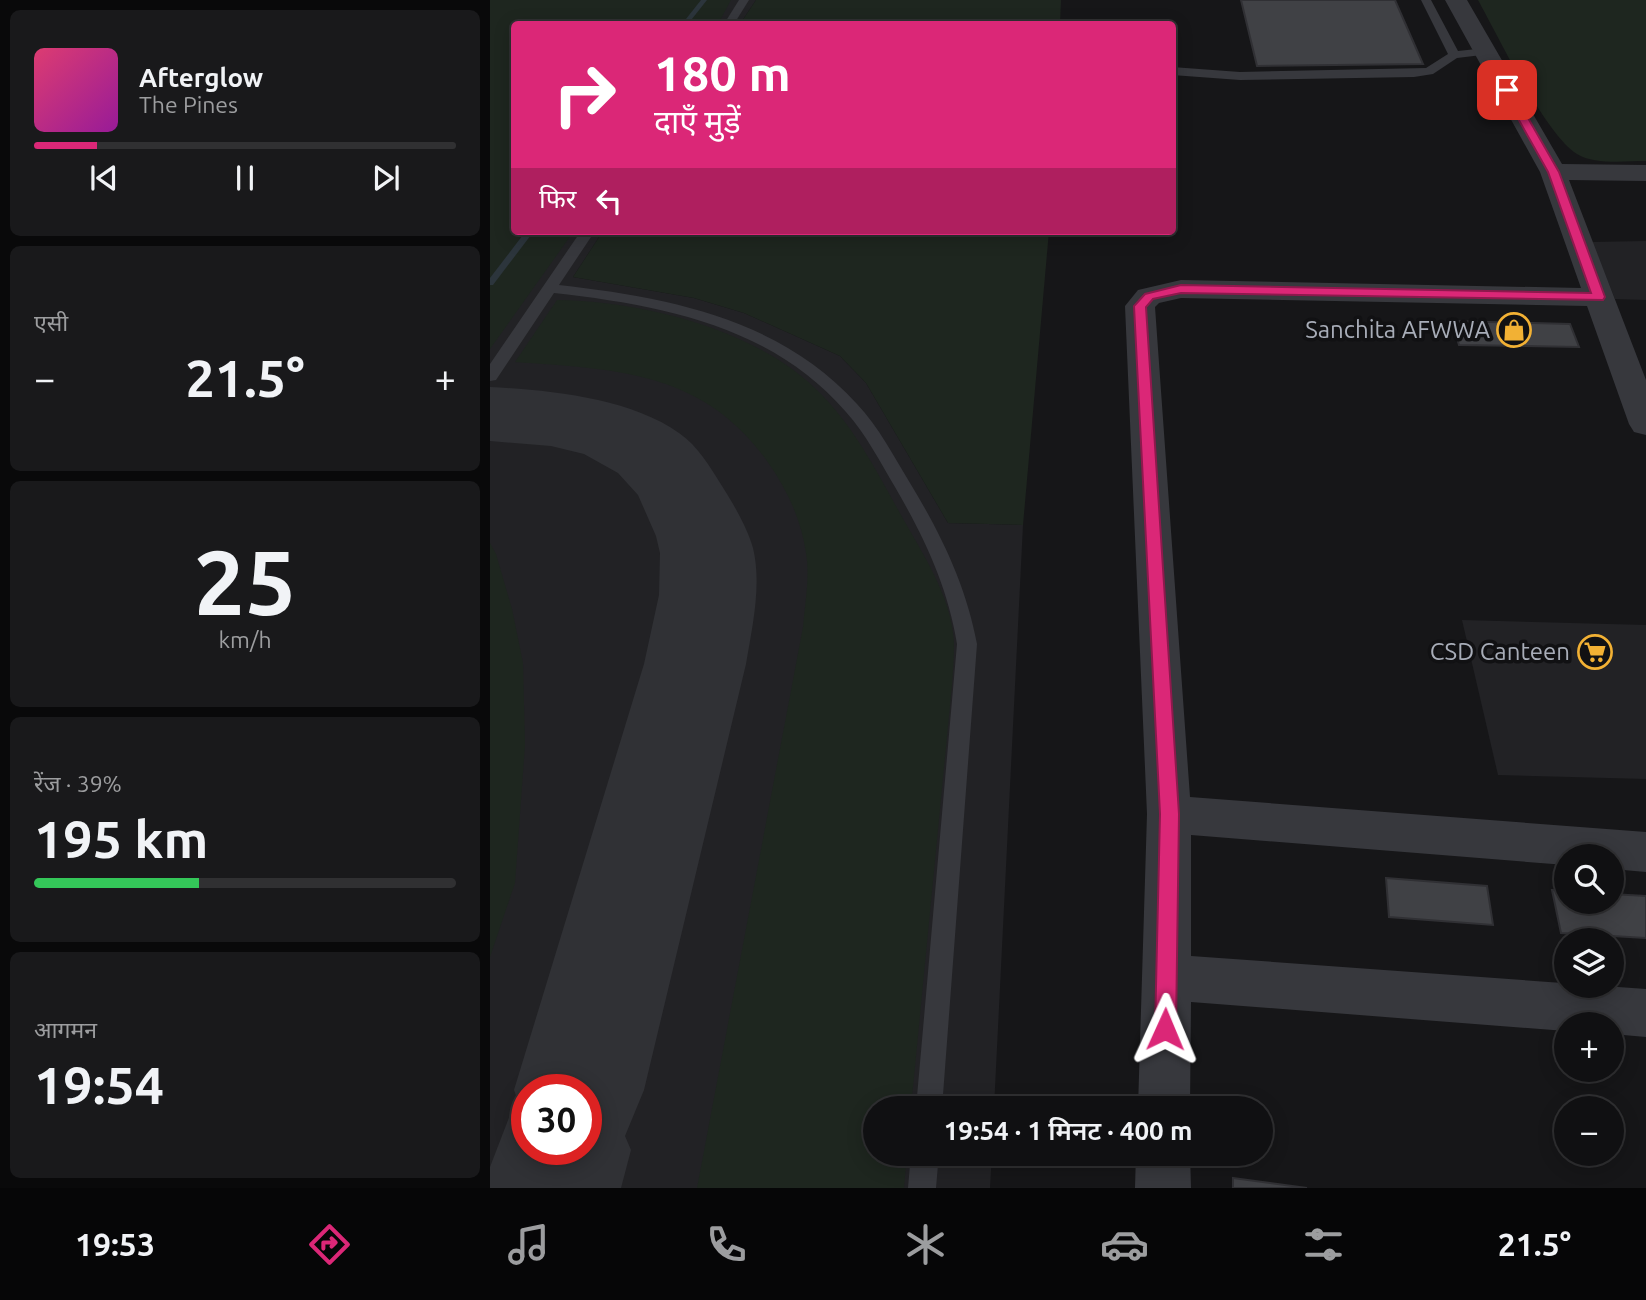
<!DOCTYPE html>
<html lang="hi">
<head>
<meta charset="utf-8">
<style>
	body { margin:0; font-family:Ubuntu,"Noto Sans Devanagari",sans-serif; background:#19191b; color:#f1f3f6; height:100vh; display:flex; flex-direction:column; font-size:26px; white-space:nowrap }
	* { box-sizing:border-box; margin:0 }
	p { font-size:23px; color:#9c9d9f }
	.icon { flex:none; width:38px; height:38px; fill:none; stroke:currentColor; stroke-width:2; stroke-linecap:round; stroke-linejoin:round }
	.map { position:relative; flex:1; overflow:hidden }
	.drawer { display:flex; flex-direction:column; gap:10px; padding:10px; background:#09090a; width:490px }
	.drawer>* { flex:none }
	.top-card { position:absolute; left:21px; top:21px; width:665px; height:214px; border-radius:7px; box-shadow:0 4px 18px #0003,0 0 0 2px #303032; background:#db2777; color:#fff; overflow:hidden }
	.controls { position:absolute; left:1064px; top:844px; display:grid; gap:14px }
	.controls a { display:grid; place-items:center; width:70px; height:70px; border-radius:50%; background:#101012; box-shadow:0 4px 18px #0003,0 0 0 2px #303032; font-size:35px }
	.speed { position:absolute; left:21px; top:1074px; display:flex; gap:14px; font-size:35px; font-weight:700; text-align:center }
	.speed>* { display:grid; place-content:center; width:91px; height:91px; border-radius:50%; background:#101012; box-shadow:0 4px 18px #0003,0 0 0 2px #303032; line-height:1 }
	.speed .limit { border:10px solid #d22; background:#fff; color:#111 }
	.pin { position:absolute; display:grid; place-items:center; width:60px; height:60px; color:#fff; margin:-30px; border-radius:14px; box-shadow:0 4px 10px #0006 }
	.me { position:absolute; width:77px; margin:-38px; rotate:1deg; stroke-linejoin:round; filter:drop-shadow(0 0 5px #0008) }
	.turn { display:flex; align-items:center; gap:24px; height:147px; padding:0 28px; font-size:32px }
	.turn .icon { width:91px; height:91px; stroke-width:2.5 }
	.turn b { display:block; font-size:49px; line-height:60px }
	.then { display:flex; align-items:center; height:66px; padding:0 28px; background:#0003; gap:14px; font-size:26px }
	.big { font-size:52px; font-weight:600; line-height:1.1 }
	.drawer .tile { flex:1; display:flex; flex-direction:column; justify-content:center; gap:10px; min-width:0; padding:0 24px; border-radius:10px; background:#19191b }
	.drawer .dial { align-items:center; gap:0 }
	.dial b { font-size:91px; line-height:1 }
	.song { display:flex; align-items:center; gap:21px }
	.cover { width:84px; height:84px; border-radius:10px; background:linear-gradient(135deg,hsl(340 70% 55%),hsl(300 70% 35%)) }
	.played { height:7px; border-radius:4px; background:linear-gradient(90deg,#db2777 15%,#303032 15%) }
	.keys { display:flex; justify-content:space-around; direction:ltr }
	.heat { display:flex; justify-content:space-between; align-items:center; font-size:38px; direction:ltr }
	.charge { height:10px; border-radius:5px; background:linear-gradient(90deg,#34c759 39%,#303032 0) }
	.trip { position:absolute; left:373px; top:1096px; width:410px; height:70px; border-radius:35px; background:#101012; box-shadow:0 4px 18px #0003,0 0 0 2px #303032; font-weight:600; line-height:70px; text-align:center }
	.dock { display:flex; height:112px; justify-content:space-around; align-items:center; background:#060607; color:#9c9d9f }
	.dock .icon { width:49px; height:49px }
	.dock .current { color:#db2777 }
	.dock b { font-size:32px; color:#f1f3f6 }
	main { display:flex; flex:1; min-height:0 }
	.map>svg:first-child { display:block }
	.built { fill:#222225; fill-rule:evenodd }
	.green { fill:#1e261f }
	.lines { fill:none; stroke-linecap:round; stroke-linejoin:round }
	.stream { fill:#2c353c; fill-rule:evenodd }
	.taxiway { fill:#303135; fill-rule:evenodd }
	.building { fill:#404145; stroke:#303034; stroke-width:2 }
	.service { fill:#37383d; fill-rule:evenodd }
	.minor { fill:#37383d; fill-rule:evenodd }
	.route { fill:#db2777; stroke:#8e194d; stroke-width:2 }
	.labels { text-anchor:middle; stroke-width:7; stroke-linejoin:round; paint-order:stroke }
	.poi-label { font-size:24px; fill:#a8adb8; stroke:#111113; text-anchor:end }
</style>
</head>
<body>
<main>
<section class="drawer">
<div class="tile">
<div class="song"><i class="cover"></i><div><b>Afterglow</b><p>The Pines</p></div></div>
<div class="played"></div>
<div class="keys"><svg class="icon" aria-label="previous" viewBox="0 0 24 24"><path d="M18 5L8 12l10 7zM5 5v14"/></svg><svg class="icon" aria-label="pause" viewBox="0 0 24 24"><path d="M8 5v14M16 5v14"/></svg><svg class="icon" aria-label="next" viewBox="0 0 24 24"><path d="M6 5l10 7-10 7zM19 5v14"/></svg></div>
</div>
<div class="tile"><p>एसी</p>
<div class="heat"><a>−</a><b class="big">21.5°</b><a>+</a></div>
</div>
<div class="tile dial"><b>25</b><p>km/h</p></div>
<div class="tile"><p>रेंज · 39%</p><b class="big">195 km</b><div class="charge"></div></div>
<div class="tile"><p>आगमन</p><b class="big">19:54</b></div>
</section>
<div class="map">
<svg width="1156" height="1188" viewBox="0 0 1156 1188">
	<rect width="100%" height="100%" fill="#161618"/>
	<g class="built">
		<path d="M0 0H266L250 24H24V231H113L83 277 204 298 254 313 350 356 376 383 458 523 533 525 504 1108H385V1153H502L500 1188H0ZM37 1090H96V1150H37Z"/>
		<path d="M1156 241V300L1125 299 1102 242Z"/>
		<path d="M972 620 1156 625V779L1008 775Z"/>
	</g>
	<g class="green">
		<path d="M0 0H241L228 24H24V231H84L0 349Z"/>
		<path d="M266 0H571L570 24H250Z"/>
		<path d="M988 0H1156V161C1135 161 1105 165 1087 154 1055 134 1008 36 988 0Z"/>
		<path d="M113 231H559L533 525 458 523 376 383 350 356 254 313 204 298 83 277Z"/>
		<path d="M67 300C153 301 271 330 332 395 366 430 388 474 411 515 433 555 461 595 464 642 464 656 463 671 462 685L421 1108H385V1153H417L414 1188H207L313 627C315 604 320 576 316 553 311 519 297 489 277 461 213 371 125 369 25 362Z"/>
		<path d="M0 543 6 554 22 609 33 663 35 745 25 883 0 957Z"/>
	</g>
	<g class="lines">
		<g class="stream">
			<path d="M211 0H217L198 24H192Z"/>
			<path d="M36 231H44L3 285H0V278Z"/>
		</g>
		<path class="taxiway" d="M0 387C59 390 140 398 189 433 208 446 220 467 232 486 244 505 257 527 263 548 272 585 262 628 256 664L154 1090 135 1136 141 1150 131 1188H0V1167L25 1102 28 1101 24 1090 154 664 169 595 170 553 166 536 148 495 128 473 94 454 61 446 0 441ZM37 1090H96V1150H37Z"/>
	</g>
	<g class="building">
		<path d="M751 0H905L933 64 767 66Z"/>
		<path d="M962 321 1080 324 1089 347 969 345Z"/>
		<path d="M896 878 997 886 1003 925 899 917Z"/>
		<path d="M1062 890 1076 891V901H1122V894L1156 896V938L1071 933Z"/>
		<path d="M743 1178 817 1188H743Z"/>
	</g>
	<g class="lines">
		<g class="service">
			<path d="M249 0H259L244 24H234Z"/>
			<path d="M931 0H941L968 51 996 48 1000 50V54L967 58 943 74 924 77 750 80 682 75V67L750 72 936 68 958 54Z"/>
			<path d="M91 231H105L69 285C177 297 291 319 367 404 389 427 404 457 420 483 451 534 476 585 487 644L452 1108H426L467 644C458 587 434 537 405 487 390 462 376 434 356 412 282 326 171 305 64 293L6 380 0 381V364Z"/>
			<path d="M421 1153H449L446 1188H418Z"/>
		</g>
		<g class="minor">
			<path d="M955 0H977L1072 164 1156 165V181L1079 180 1156 380V435L1144 432 1139 424 1097 306 691 298 669 303 665 307 700 797 1156 832V872L1122 869V856H1076V865L701 835V956L1156 989V1037L1122 1034V1024H1076V1031L701 1002 700 1108H648L657 814 635 306 648 290 691 280 1091 288 1050 172Z"/>
			<path d="M646 1153H700L701 1188H645Z"/>
		</g>
	</g>
	<path class="route" d="M1013 87 1022 90 1069 172 1115 297 1113 300 691 293 663 299 656 307 689 814 686 1029 683 1036 675 1039 668 1036 665 1029 670 814 644 306 655 294 691 285 1101 293 1058 172 1012 90Z"/>
	<defs>
		<g id="shop-ring" transform="scale(1.75)"><circle r="9.5" fill="#111113" stroke="#f2b134" stroke-width="1.5"/><path d="M-5-2.5h2.3a2.7 3.5 0 0 1 5.4 0H5L5.5 6h-11ZM-1.5-2.5h3a1.5 2.3 0 0 0-3 0Z" fill="#f2b134"/></g>
		<g id="supermarket-ring" transform="scale(1.75)"><circle r="9.5" fill="#111113" stroke="#f2b134" stroke-width="1.5"/><path d="M-6-5.5h2.5l.6 2H6L4.5 2H-2.5L-4.4-4H-6ZM-1.5 3.2a1.3 1.3 0 1 0 .1 0ZM3 3.2a1.3 1.3 0 1 0 .1 0Z" fill="#f2b134"/></g>
	</defs>
	<g fill-rule="evenodd">
		<use href="#shop-ring" x="1024" y="330"/>
		<use href="#supermarket-ring" x="1105" y="652"/>
	</g>
	<g class="labels">
		<g class="poi-label">
			<text x="1000" y="338">Sanchita AFWWA</text>
			<text x="1080" y="660">CSD Canteen</text>
		</g>
	</g>
</svg>
<div class="controls">
<a><svg class="icon" aria-label="search" viewBox="0 0 24 24"><circle cx="10" cy="10" r="6"/><path d="M15 15l6 6"/></svg></a>
<a><svg class="icon" aria-label="layers" viewBox="0 0 24 24"><path d="M12 4l9 5-9 5-9-5zM3 14l9 5 9-5"/></svg></a>
<a>+</a>
<a>−</a>
</div>
<div class="speed"><div class="limit">30</div></div>
<div class="pin" style="left:1017px;top:90px;background:#d93025"><svg class="icon" aria-label="arrive" viewBox="0 0 24 24"><path d="M6 21V4h12l-3 4 3 4H6"/></svg></div>
<svg class="me" style="left:675px;top:1029px" viewBox="-20 -20 40 40"><path d="M0-17L14 15 0 8-14 15z" fill="#db2777" stroke="#fff" stroke-width="4"/></svg>
<div class="trip">19:54 · 1 मिनट · 400 m</div>
<div class="top-card">
<div class="turn"><svg class="icon" aria-label="right" viewBox="0 0 24 24"><path d="M7 20v-9h11M14 6l5 5-5 5"/></svg><div><b>180 m</b>दाएँ मुड़ें</div></div>
<div class="then">फिर<svg class="icon" aria-label="left" viewBox="0 0 24 24"><path d="M17 20v-9H6M10 6l-5 5 5 5"/></svg></div>
</div>
</div>
</main>
<nav class="dock">
<b>19:53</b>
<svg class="icon current" aria-label="directions" viewBox="0 0 24 24"><path d="M12 3l9 9-9 9-9-9zM9 14v-3h6M13 9l2 2-2 2"/></svg>
<svg class="icon" aria-label="music" viewBox="0 0 24 24"><path d="M9 18V5l10-2v13"/><circle cx="6" cy="18" r="3"/><circle cx="16" cy="16" r="3"/></svg>
<svg class="icon" aria-label="phone" viewBox="0 0 24 24"><path d="M5 4h4l2 5-3 2q2 4 5 5l2-3 5 2v4C11 20 4 13 5 4z"/></svg>
<svg class="icon" aria-label="climate" viewBox="0 0 24 24"><path d="M12 3v18M4 7l16 10M4 17L20 7"/></svg>
<svg class="icon" aria-label="car" viewBox="0 0 24 24"><path d="M5 17H2v-5l4-1 3-4h7l3 4 3 1v5h-3M9 17h6M6 11h13"/><circle cx="7" cy="17" r="2"/><circle cx="17" cy="17" r="2"/></svg>
<svg class="icon" aria-label="filters" viewBox="0 0 24 24"><path d="M4 7h16M4 17h16"/><circle cx="9" cy="7" r="2"/><circle cx="15" cy="17" r="2"/></svg>
<b>21.5°</b>
</nav>
</body>
</html>
